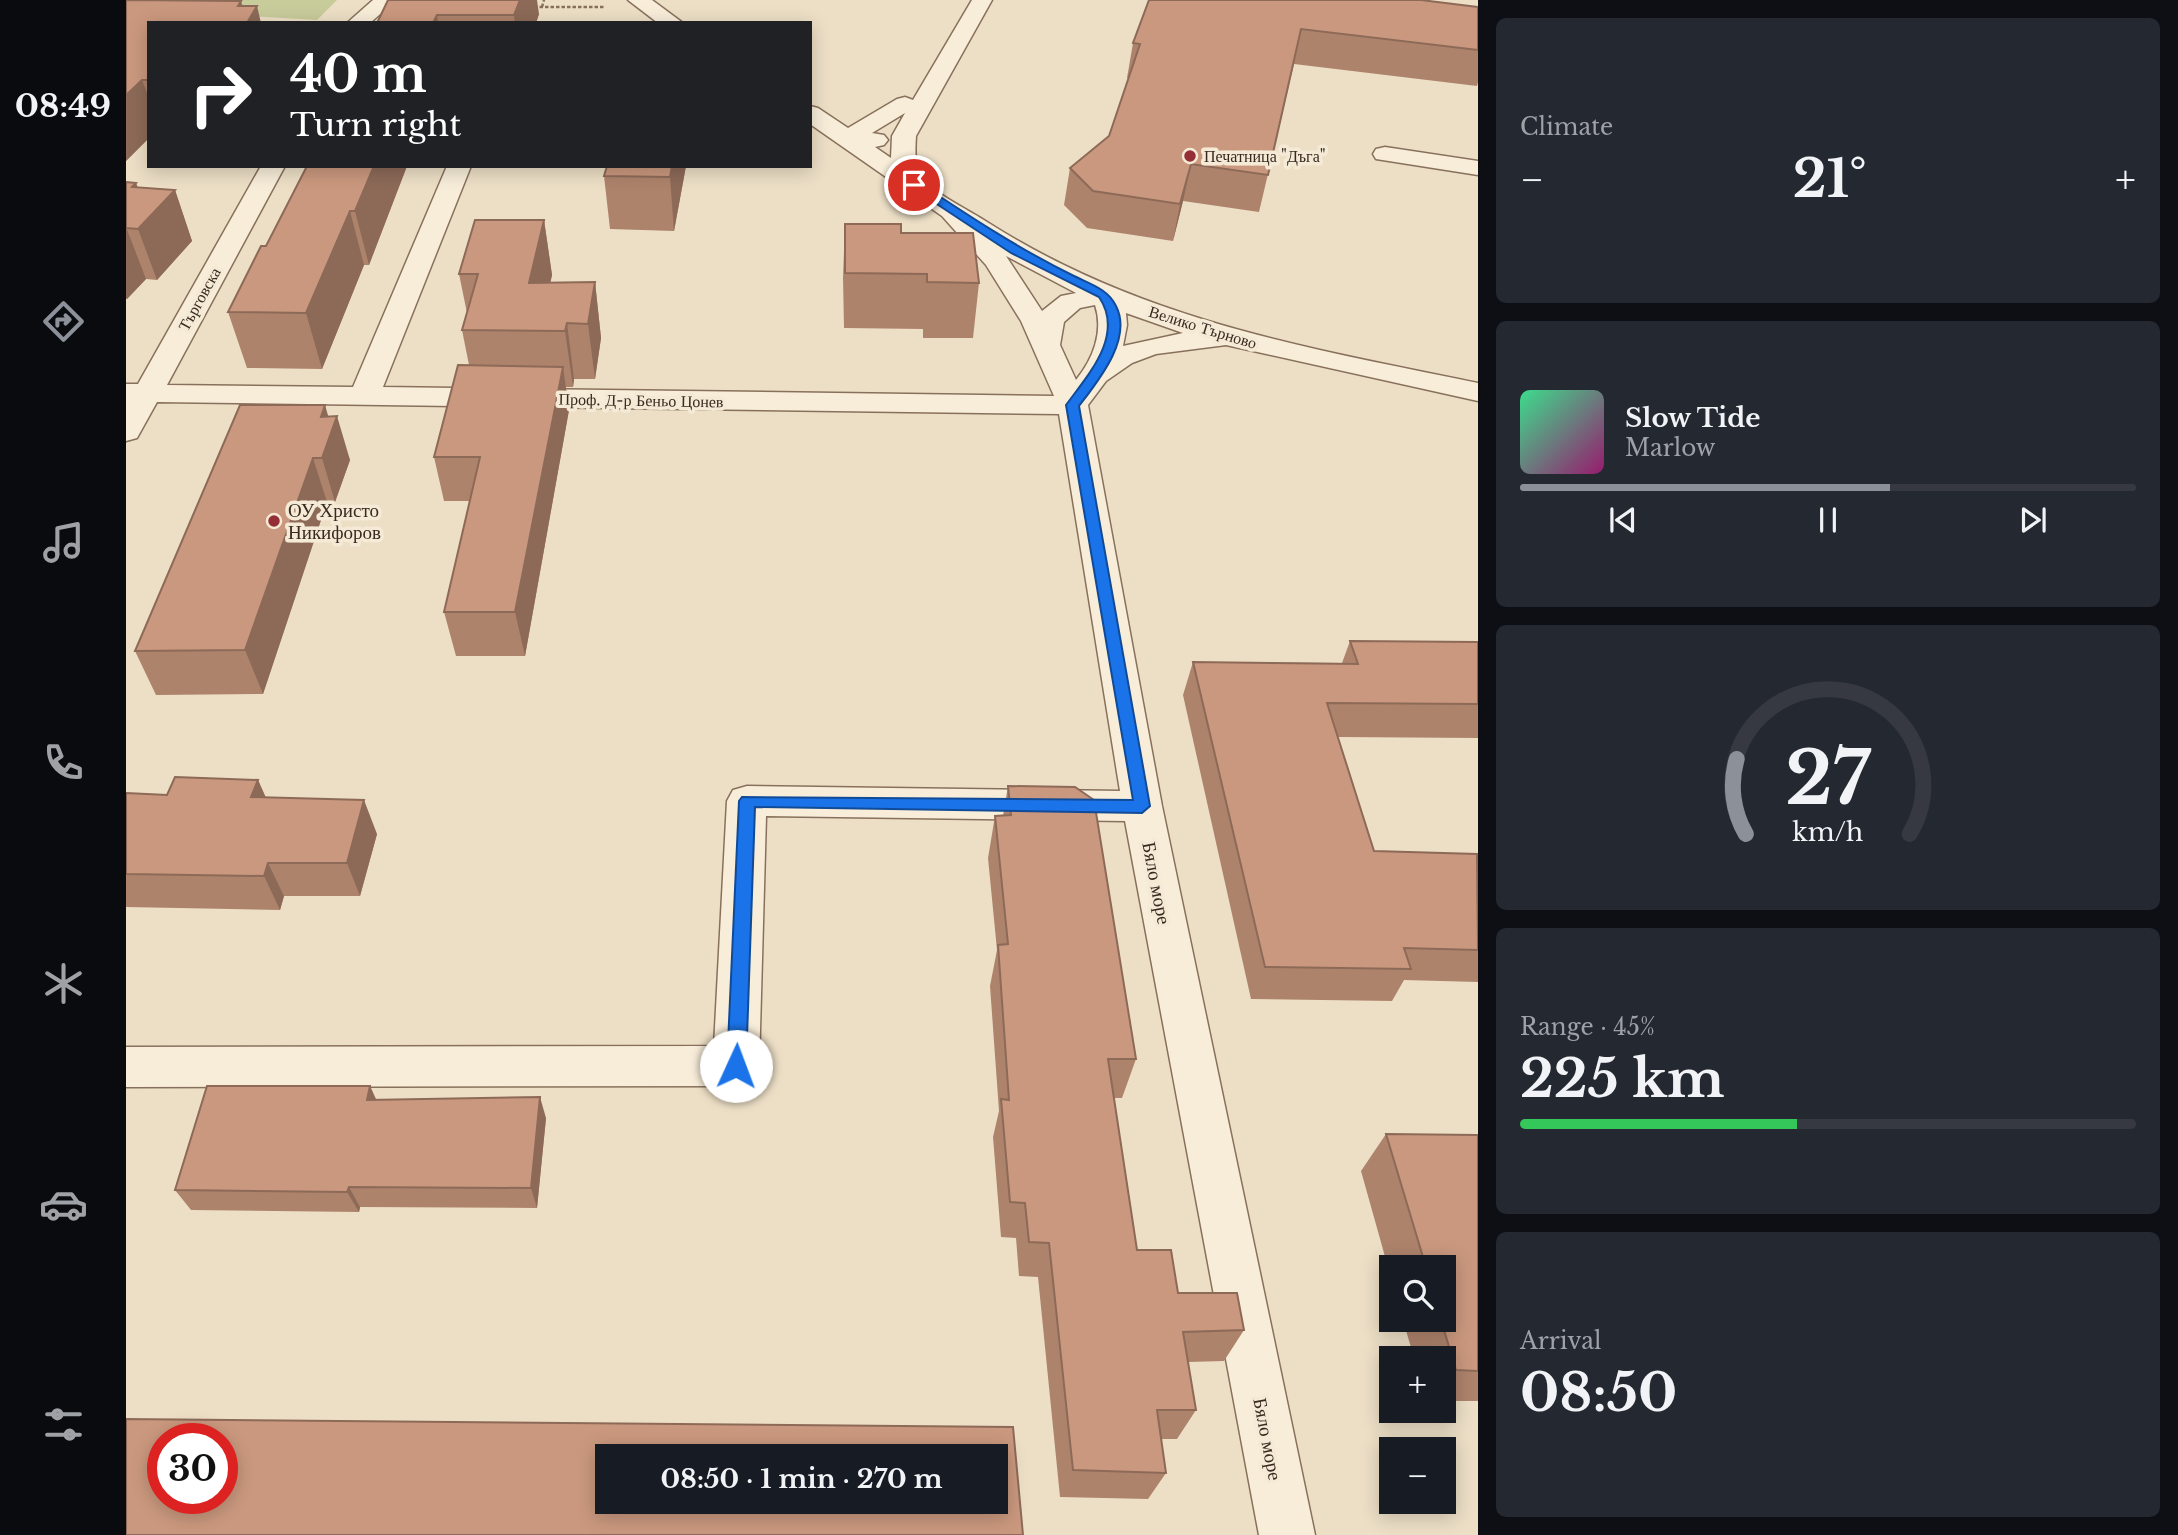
<!DOCTYPE html>
<html lang="en">
<head>
<meta charset="utf-8">
<style>
	body { margin:0; font-family:"Libre Baskerville",serif; background:#242831; color:#f1f3f6; height:100vh; display:flex; flex-direction:column; font-size:26px; white-space:nowrap }
	* { box-sizing:border-box; margin:0 }
	p { font-size:23px; color:#9ea1a6 }
	.icon { flex:none; width:38px; height:38px; fill:none; stroke:currentColor; stroke-width:2; stroke-linecap:round; stroke-linejoin:round }
	.map { position:relative; flex:1; overflow:hidden }
	.drawer { display:flex; flex-direction:column; gap:18px; padding:18px; background:#0d0f14; width:700px }
	.drawer>* { flex:none }
	.banner { position:absolute; left:21px; top:21px; width:665px; height:147px; border-radius:0px; box-shadow:0 4px 18px #0003; background:#202124; color:#fff; overflow:hidden }
	.controls { position:absolute; left:1253px; top:1255px; display:grid; gap:14px }
	.controls a { display:grid; place-items:center; width:77px; height:77px; border-radius:0px; background:#171b24; box-shadow:0 4px 18px #0003; font-size:35px }
	.speed { position:absolute; left:21px; top:1423px; display:flex; gap:14px; font-size:35px; font-weight:700; text-align:center }
	.speed>* { display:grid; place-content:center; width:91px; height:91px; border-radius:50%; background:#171b24; box-shadow:0 4px 18px #0003; line-height:1 }
	.speed .limit { border:10px solid #d22; background:#fff; color:#111 }
	.pin { position:absolute; display:grid; place-items:center; width:60px; height:60px; color:#fff; margin:-30px; border:4px solid #fff; border-radius:50%; box-shadow:0 2px 7px #0007 }
	.me { position:absolute; width:77px; margin:-38px; rotate:2deg; stroke-linejoin:round; filter:drop-shadow(0 0 5px #0008) }
	.turn { display:flex; align-items:center; gap:24px; height:147px; padding:0 28px; font-size:32px }
	.turn .icon { width:91px; height:91px; stroke-width:2.5 }
	.turn b { display:block; font-size:49px; line-height:60px }
	.big { font-size:52px; font-weight:700; line-height:1.1 }
	.drawer .tile { flex:1; display:flex; flex-direction:column; justify-content:center; gap:10px; min-width:0; padding:0 24px; border-radius:10px; background:#242831 }
	.drawer .dial { align-items:center; gap:0 }
	.dial svg { height:182px; overflow:visible; fill:none; stroke:#363941; stroke-width:7; stroke-linecap:round; text-anchor:middle }
	.dial text { fill:#f1f3f6; stroke:none }
	.song { display:flex; align-items:center; gap:21px }
	.cover { width:84px; height:84px; border-radius:10px; background:linear-gradient(135deg,hsl(150 70% 55%),hsl(320 70% 35%)) }
	.played { height:7px; border-radius:4px; background:linear-gradient(90deg,#8c9099 60%,#363941 60%) }
	.keys { display:flex; justify-content:space-around; direction:ltr }
	.heat { display:flex; justify-content:space-between; align-items:center; font-size:38px; direction:ltr }
	.charge { height:10px; border-radius:5px; background:linear-gradient(90deg,#34c759 45%,#363941 0) }
	.trip { position:absolute; left:469px; top:1444px; width:413px; height:70px; border-radius:0px; background:#171b24; box-shadow:0 4px 18px #0003; font-weight:700; line-height:70px; text-align:center }
	main { display:flex; flex:1; min-height:0 }
	.tabs { display:flex; flex-direction:column; width:126px; justify-content:space-around; align-items:center; background:#090b0e; color:#9ea1a6 }
	.tabs .icon { width:49px; height:49px }
	.tabs .current { color:#8c9099 }
	.tabs b { font-size:32px; color:#f1f3f6 }
	.map>svg:first-child { display:block }
	.green { fill:#c8cb9a }
	.lines { fill:none; stroke-linecap:round; stroke-linejoin:round }
	.minor-casing { stroke:#88715c; stroke-width:3 }
	.path { stroke:#88715c; stroke-width:2.5; stroke-dasharray:3.5 2; stroke-linecap:butt }
	.minor { fill:#f8edd9; fill-rule:evenodd }
	.wall { fill:#ae836c }
	.shaded-wall { fill:#8d6a58 }
	.building { fill:#ca987e; stroke:#8d6a58; stroke-width:2; fill-rule:evenodd }
	.route { fill:#1a73e8; stroke:#114b97; stroke-width:2 }
	.poi-dot { fill:#952f36; stroke:#f4ead6; stroke-width:2.5 }
	.labels { text-anchor:middle; stroke-width:7; stroke-linejoin:round; paint-order:stroke }
	.far-poi-label { font-size:16px; fill:#382a20; stroke:#f4ead6; text-anchor:start }
	.far-street-label { font-size:16px; fill:#382a20; stroke:#f4ead6 }
	.poi-label { font-size:19px; fill:#382a20; stroke:#f4ead6; text-anchor:start }
	.street-label { font-size:19px; fill:#382a20; stroke:#f4ead6 }
</style>
</head>
<body>
<main>
<nav class="tabs">
<b>08:49</b>
<svg class="icon current" aria-label="directions" viewBox="0 0 24 24"><path d="M12 3l9 9-9 9-9-9zM9 14v-3h6M13 9l2 2-2 2"/></svg>
<svg class="icon" aria-label="music" viewBox="0 0 24 24"><path d="M9 18V5l10-2v13"/><circle cx="6" cy="18" r="3"/><circle cx="16" cy="16" r="3"/></svg>
<svg class="icon" aria-label="phone" viewBox="0 0 24 24"><path d="M5 4h4l2 5-3 2q2 4 5 5l2-3 5 2v4C11 20 4 13 5 4z"/></svg>
<svg class="icon" aria-label="climate" viewBox="0 0 24 24"><path d="M12 3v18M4 7l16 10M4 17L20 7"/></svg>
<svg class="icon" aria-label="car" viewBox="0 0 24 24"><path d="M5 17H2v-5l4-1 3-4h7l3 4 3 1v5h-3M9 17h6M6 11h13"/><circle cx="7" cy="17" r="2"/><circle cx="17" cy="17" r="2"/></svg>
<svg class="icon" aria-label="filters" viewBox="0 0 24 24"><path d="M4 7h16M4 17h16"/><circle cx="9" cy="7" r="2"/><circle cx="15" cy="17" r="2"/></svg>
</nav>
<div class="map">
<svg width="1352" height="1535" viewBox="0 0 1352 1535">
	<rect width="100%" height="100%" fill="#eddfc6"/>
	<path class="green" d="M24 0H211L191 20 2 9Z"/>
	<g class="lines">
		<g class="minor-casing">
			<g id="minor">
				<path d="M247 0H270L244 23H221Z"/>
				<path d="M502 0H526L557 23H532Z"/>
				<path d="M846 0H866L790 136C789 151 788 169 799 182 810 194 846 212 861 222 1015 320 1177 347 1352 383V401L1100 345 1030 354 1006 363 980 381 962 405 1036 806 1189 1535H1133L999 821 640 816 633 1066 626 1080 610 1086 0 1087V1047L588 1046 601 801 607 790 621 786 994 791 933 414 31 402 11 438 0 441V384H12L135 166H159L41 385 227 387 321 166H345L257 387 928 396 895 321 860 265 816 216 684 124V106L692 108 722 128 771 99 779 97 787 100ZM779 113 766 136 765 158 749 147 758 145 762 140 758 135 746 133ZM880 256 950 293 935 296 916 311ZM969 305C978 332 967 359 950 380L934 345 938 322 954 308ZM1000 313 1057 333 997 346 1001 325Z"/>
				<path d="M1259 147 1352 161V175L1250 159 1247 154 1250 149Z"/>
			</g>
		</g>
		<g class="path">
			<path d="M408 7H479"/>
			<path d="M416 7 418 0"/>
		</g>
		<use href="#minor" class="minor"/>
	</g>
	<g class="wall">
		<path d="M0 0 23 23V138L0 161Z"/>
		<path d="M262 0 413 14 410 23H251Z"/>
		<path d="M1352 7V82L1351 86 1168 64 1133 212 1057 201 1047 241 961 228 938 205 944 168 983 136 1003 78H1001L1007 43Z"/>
		<path d="M281 166 243 265H238L196 369 121 368 102 312 140 246Z"/>
		<path d="M481 166H560L548 231 484 229 478 176Z"/>
		<path d="M0 182 10 183 11 187 49 190 66 241 31 280 20 279 1 299H0Z"/>
		<path d="M418 220 426 275 424 283 469 282 475 338 469 379H448L447 387H440L443 410 399 656H330L318 612 344 501H318L308 457 343 365 336 330 341 313 333 274Z"/>
		<path d="M719 224 775 233 853 283 847 338H797V329L718 328 717 278Z"/>
		<path d="M202 417 224 460 209 502H201L137 694 30 695 9 651Z"/>
		<path d="M1224 641 1352 642V738L1212 737 1248 851 1352 856V982L1278 980 1266 1001 1125 999 1057 695 1067 662 1216 663Z"/>
		<path d="M132 780 140 798 251 834 234 896H158L154 910 0 907V793L41 795Z"/>
		<path d="M882 786 1010 1059 996 1098H988L1011 1250 1052 1293 1118 1330 1098 1361 1062 1362 1070 1410 1051 1439H1035L1040 1473 1022 1499 934 1497 912 1277 893 1276 890 1238 875 1237 867 1137 873 1111 864 986 871 950 862 858 869 816H877Z"/>
		<path d="M244 1086 250 1100 420 1118 411 1208 234 1207 233 1212 65 1210 49 1190Z"/>
		<path d="M1260 1134 1352 1135V1401H1318V1358H1288L1277 1320H1318V1267H1265V1278L1235 1171Z"/>
	</g>
	<g class="shaded-wall">
		<path d="M394 0H411L413 14 410 23H389L388 15Z"/>
		<path d="M115 1 121 22 131 6 135 23H116L112 6Z"/>
		<path d="M311 15 312 23H307Z"/>
		<path d="M16 80 23 98V138L0 161V95Z"/>
		<path d="M1065 164 1057 201 1047 241 1054 204Z"/>
		<path d="M248 166H281L243 265 229 211Z"/>
		<path d="M546 166H560L548 231 544 177Z"/>
		<path d="M10 183 23 218 49 190 66 241 31 280 12 229 6 187Z"/>
		<path d="M224 211 238 265 196 369 180 313Z"/>
		<path d="M418 220 426 275 414 331 403 283Z"/>
		<path d="M0 227 20 279 1 299 0 297Z"/>
		<path d="M469 282 475 338 469 379 462 324Z"/>
		<path d="M441 323 448 379 447 387 439 331Z"/>
		<path d="M437 367 443 410 399 656 389 612Z"/>
		<path d="M199 405 206 429 211 416 224 460 209 502 196 458 195 417Z"/>
		<path d="M187 458 201 502 137 694 119 650Z"/>
		<path d="M132 780 147 814 125 797Z"/>
		<path d="M238 800 251 834 234 896 221 863Z"/>
		<path d="M142 863 158 896 154 910 138 876Z"/>
		<path d="M244 1086 254 1108 241 1100Z"/>
		<path d="M414 1097 420 1118 411 1208 405 1188Z"/>
		<path d="M223 1187 234 1207 233 1212 221 1192Z"/>
	</g>
	<g class="building">
		<path d="M0 0 115 1 112 6H131L121 23H23V80H16L0 95Z"/>
		<path d="M262 0H394L388 15H311L307 23H251Z"/>
		<path d="M1023 0H1295L1352 7V50L1175 29 1142 175 1065 164 1054 204 967 191 944 168 983 136 1014 44 1007 43Z"/>
		<path d="M181 166H248L229 211H224L180 313 102 312 135 246H140Z"/>
		<path d="M481 166H546L544 177 478 176Z"/>
		<path d="M0 182 10 183 6 187 49 190 12 229 0 228Z"/>
		<path d="M349 220H418L403 283 469 282 462 324 441 323 439 331 336 330 352 274H333Z"/>
		<path d="M719 224H775V233H847L853 283 801 282V274L719 273Z"/>
		<path d="M332 365 437 367 389 612H318L354 457H308Z"/>
		<path d="M114 405H199L195 417 211 416 196 458H187L119 650 9 651Z"/>
		<path d="M1224 641 1352 642V704L1201 703 1248 851 1351 854 1352 950 1278 948 1285 969 1139 967 1067 662 1232 664Z"/>
		<path d="M49 777 132 780 125 797 238 800 221 863H142L138 876 0 874V793L41 795Z"/>
		<path d="M882 786 949 787 968 800 1010 1059H982L1011 1250H1045L1052 1293H1111L1118 1330 1057 1332 1070 1410H1031L1040 1473 947 1470 923 1243 903 1242 899 1203 884 1202 875 1099 883 1100 872 945 882 944 869 816 885 815Z"/>
		<path d="M81 1086H244L241 1100 414 1097 405 1188 223 1187 221 1192 49 1190Z"/>
		<path d="M1260 1134 1352 1135V1371L1330 1370 1315 1320H1318V1267H1300Z"/>
		<path d="M0 1419 887 1427 897 1535H0ZM37 1438H96V1498H37ZM481 1456H870V1502H481Z"/>
	</g>
	<path class="route" d="M785 182H792C843 216 893 249 948 276 964 284 982 289 990 306 1007 339 972 381 953 406L1024 806 1016 813 629 807 620 1066 617 1072 610 1075 604 1072 601 1066 613 801 616 797 1007 800 940 405C962 375 999 335 973 297L885 253 785 187Z"/>
	<g class="poi-dot">
		<circle cx="1064" cy="156" r="7"/>
		<circle cx="148" cy="521" r="7"/>
	</g>
	<g class="labels">
		<g class="far-poi-label">
			<text x="1078" y="162">Печатница "Дъга"</text>
		</g>
		<g class="far-street-label">
			<text transform="translate(73 299) rotate(-61)" y="6">Търговска</text>
			<text transform="translate(1077 327) rotate(17)" y="6">Велико Търново</text>
			<text transform="translate(515 400) rotate(1)" y="6">Проф. Д-р Беньо Цонев</text>
		</g>
		<g class="poi-label">
			<text x="162" y="517">ОУ Христо<tspan x="162" dy="22">Никифоров</tspan></text>
		</g>
		<g class="street-label">
			<text transform="translate(1031 883) rotate(79)" y="7">Бяло море</text>
			<text transform="translate(1142 1439) rotate(79)" y="7">Бяло море</text>
		</g>
	</g>
</svg>
<div class="controls">
<a><svg class="icon" aria-label="search" viewBox="0 0 24 24"><circle cx="10" cy="10" r="6"/><path d="M15 15l6 6"/></svg></a>
<a>+</a>
<a>−</a>
</div>
<div class="speed"><div class="limit">30</div></div>
<div class="pin" style="left:788px;top:185px;background:#d93025"><svg class="icon" aria-label="arrive" viewBox="0 0 24 24"><path d="M6 21V4h12l-3 4 3 4H6"/></svg></div>
<svg class="me" style="left:610px;top:1066px" viewBox="-20 -20 40 40"><circle r="19" fill="#fff"/><path d="M0-13L10 11 0 6-10 11z" fill="#1a73e8"/></svg>
<div class="trip">08:50 · 1 min · 270 m</div>
<div class="banner">
<div class="turn"><svg class="icon" aria-label="right" viewBox="0 0 24 24"><path d="M7 20v-9h11M14 6l5 5-5 5"/></svg><div><b>40 m</b>Turn right</div></div>
</div>
</div>
<section class="drawer">
<div class="tile"><p>Climate</p>
<div class="heat"><a>−</a><b class="big">21°</b><a>+</a></div>
</div>
<div class="tile">
<div class="song"><i class="cover"></i><div><b>Slow Tide</b><p>Marlow</p></div></div>
<div class="played"></div>
<div class="keys"><svg class="icon" aria-label="previous" viewBox="0 0 24 24"><path d="M18 5L8 12l10 7zM5 5v14"/></svg><svg class="icon" aria-label="pause" viewBox="0 0 24 24"><path d="M8 5v14M16 5v14"/></svg><svg class="icon" aria-label="next" viewBox="0 0 24 24"><path d="M6 5l10 7-10 7zM19 5v14"/></svg></div>
</div>
<div class="tile dial"><svg viewBox="0 0 100 80">
<path d="M14 69A42 42 0 1 1 86 69"/>
<path d="M14 69A42 42 0 0 1 10 36" stroke="#8c9099"/>
<text x="50" y="56" font-size="32" font-weight="700">27</text>
<text x="50" y="72" font-size="11">km/h</text>
</svg></div>
<div class="tile"><p>Range · 45%</p><b class="big">225 km</b><div class="charge"></div></div>
<div class="tile"><p>Arrival</p><b class="big">08:50</b></div>
</section>
</main>
</body>
</html>
